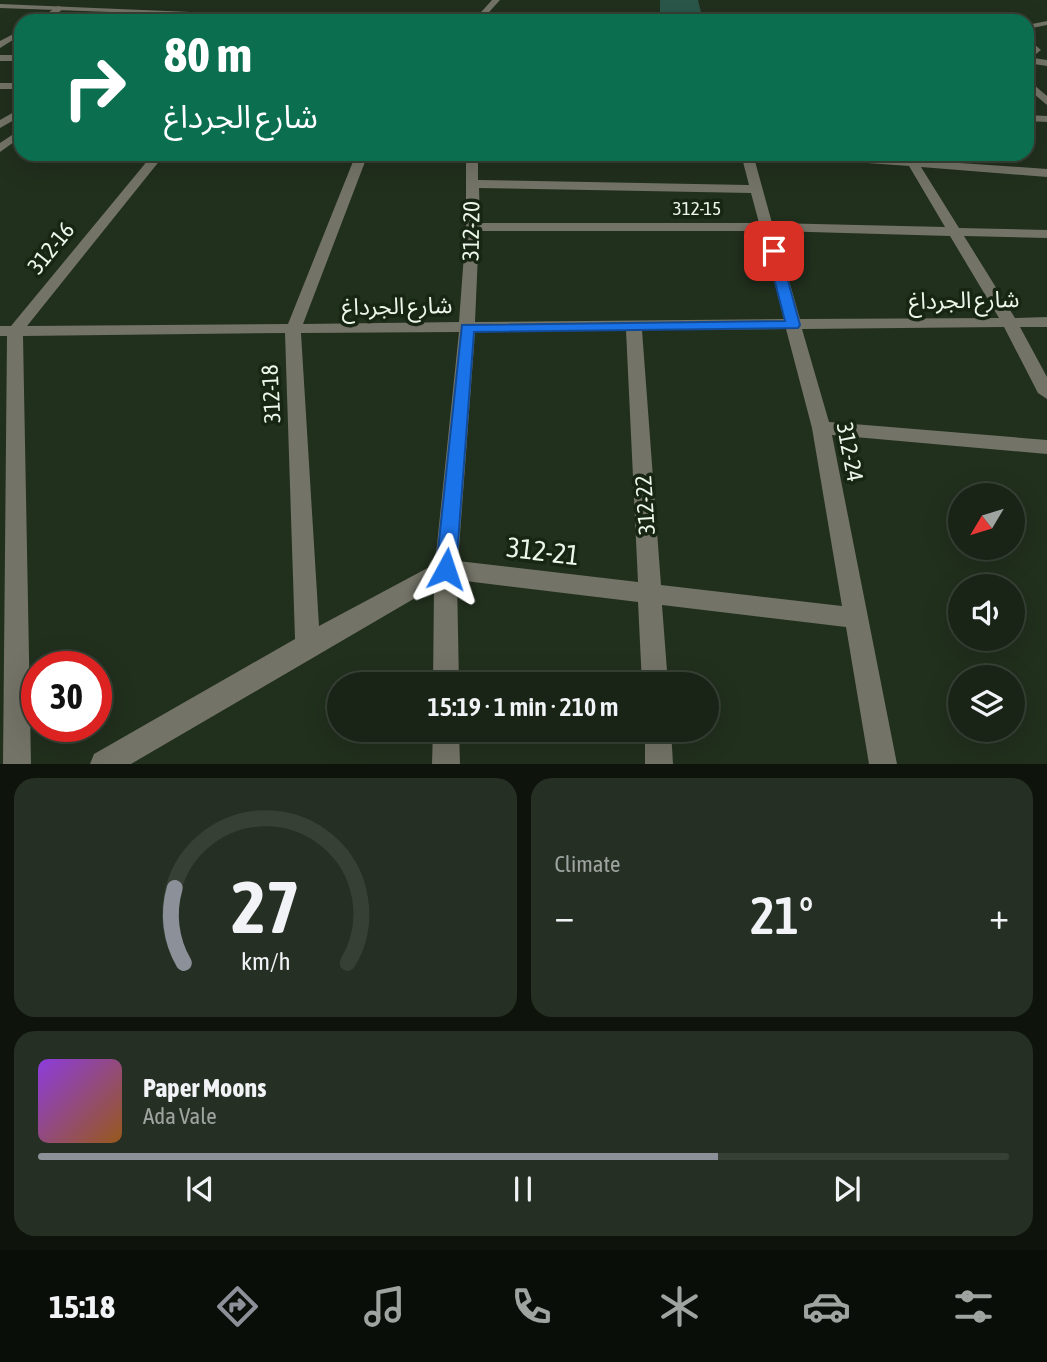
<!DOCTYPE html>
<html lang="en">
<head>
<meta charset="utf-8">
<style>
	body { margin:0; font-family:"Asap Condensed","Noto Sans Arabic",sans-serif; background:#262f23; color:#f1f3f6; height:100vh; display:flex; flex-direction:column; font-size:26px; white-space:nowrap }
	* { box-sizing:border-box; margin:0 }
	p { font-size:23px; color:#9fa4a1 }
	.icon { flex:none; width:38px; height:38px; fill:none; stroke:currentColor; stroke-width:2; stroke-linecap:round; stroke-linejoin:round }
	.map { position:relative; height:764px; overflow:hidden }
	.sheet { display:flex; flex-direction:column; gap:14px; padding:14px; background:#0e130c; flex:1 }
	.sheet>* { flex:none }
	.guide { position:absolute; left:14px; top:14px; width:1020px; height:147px; border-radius:21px; box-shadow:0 7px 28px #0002,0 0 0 2px #374035; background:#0b6e4f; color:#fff; overflow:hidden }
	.needle { width:46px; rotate:232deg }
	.fabs { position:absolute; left:948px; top:483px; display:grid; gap:14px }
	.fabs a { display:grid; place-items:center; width:77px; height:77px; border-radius:50%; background:#192316; box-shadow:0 7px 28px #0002,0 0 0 2px #374035; font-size:35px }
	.speed { position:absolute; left:21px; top:651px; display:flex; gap:14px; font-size:35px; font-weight:700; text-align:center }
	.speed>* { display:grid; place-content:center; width:91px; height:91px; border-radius:50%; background:#192316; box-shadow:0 7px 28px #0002,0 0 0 2px #374035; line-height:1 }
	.speed .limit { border:10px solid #d22; background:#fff; color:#111 }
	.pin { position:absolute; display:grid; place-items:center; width:60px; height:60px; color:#fff; margin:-30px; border-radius:14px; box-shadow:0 4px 10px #0006 }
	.me { position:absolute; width:77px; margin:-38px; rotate:5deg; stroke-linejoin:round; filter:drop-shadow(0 0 5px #0008) }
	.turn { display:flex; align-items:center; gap:24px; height:147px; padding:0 35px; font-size:32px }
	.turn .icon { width:91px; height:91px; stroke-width:2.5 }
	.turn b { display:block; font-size:49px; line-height:60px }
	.big { font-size:52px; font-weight:600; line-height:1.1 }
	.sheet .widget { flex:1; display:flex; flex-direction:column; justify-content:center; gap:10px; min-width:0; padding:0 24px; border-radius:21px; background:#262f23 }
	.sheet .dial { align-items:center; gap:0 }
	.dial svg { height:182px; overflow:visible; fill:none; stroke:#374035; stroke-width:7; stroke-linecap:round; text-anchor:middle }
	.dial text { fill:#f1f3f6; stroke:none }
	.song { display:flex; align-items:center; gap:21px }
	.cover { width:84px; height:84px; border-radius:10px; background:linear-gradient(135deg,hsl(270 70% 55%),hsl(30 70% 35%)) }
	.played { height:7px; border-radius:4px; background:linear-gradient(90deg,#8c9099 70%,#374035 70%) }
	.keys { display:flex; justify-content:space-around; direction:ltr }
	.heat { display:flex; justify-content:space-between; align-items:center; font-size:38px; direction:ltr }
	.sheet .tiles { flex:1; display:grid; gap:14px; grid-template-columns:1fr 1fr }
	.widget:last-child { grid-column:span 2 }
	.trip { position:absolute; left:327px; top:672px; width:392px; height:70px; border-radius:35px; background:#192316; box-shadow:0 7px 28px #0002,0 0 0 2px #374035; font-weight:600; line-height:70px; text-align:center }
	.dock { display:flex; height:112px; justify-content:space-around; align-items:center; background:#0a0e09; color:#9fa4a1 }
	.dock .icon { width:49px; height:49px }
	.dock .selected { color:#8c9099 }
	.dock b { font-size:32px; color:#f1f3f6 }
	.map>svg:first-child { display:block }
	.building { fill:#2a574a }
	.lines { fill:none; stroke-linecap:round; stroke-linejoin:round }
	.minor { fill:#737367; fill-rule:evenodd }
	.tertiary { fill:#737367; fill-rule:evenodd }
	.route { fill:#1a73e8; stroke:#114b97; stroke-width:2 }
	.labels { text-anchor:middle; stroke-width:7; stroke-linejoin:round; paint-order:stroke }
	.far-street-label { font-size:19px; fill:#edf6ea; stroke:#172513 }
	.street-label { font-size:23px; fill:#edf6ea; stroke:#172513 }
	.near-street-label { font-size:28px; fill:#edf6ea; stroke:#172513 }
</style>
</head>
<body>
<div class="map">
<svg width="1047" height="764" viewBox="0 0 1047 764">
	<rect width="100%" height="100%" fill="#212f1d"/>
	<path class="building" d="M660 0H698L703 21H660Z"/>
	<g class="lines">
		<g class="minor">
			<path d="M492 0H500L481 21H473Z"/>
			<path d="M58 6 65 8 45 21H36Z"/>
			<path d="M1047 21V25L1027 29V25Z"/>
			<path d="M21 30V35L0 48V41Z"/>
			<rect x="0" y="55" width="21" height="6"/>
			<path d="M1027 57 1047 60V66L1027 63Z"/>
			<path d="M1027 79 1047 96V105L1027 88Z"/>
			<rect x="0" y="83" width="21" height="6"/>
			<path d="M1027 115 1047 116V122L1027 121Z"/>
			<path d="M153 154H165L27 326 288 324 356 154H368L303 324 459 322 466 227V154H478V180L749 185 741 154H753L772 223 945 227 909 166 785 157 779 154H832L904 159 901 154H913L916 160 1047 169V177L921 167 959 228 1047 230V238L964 236 1015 318 1047 317V327H1020L1047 377V399L1038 393 1004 327 802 329 829 422 1047 440V454L832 435 897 764H869L846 627 662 605 668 684H642L638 602 457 580 459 684H433L434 587 131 764H90L94 754 295 639 285 333 23 336 31 764H3L7 336H0V326H11ZM479 188 751 193 759 223H480ZM479 231H761L784 319 475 322ZM775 231 950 236 999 318 800 319ZM786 329 812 428 842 606 661 585 642 330ZM626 330 638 582 458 561 475 332ZM459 332 435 564 319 626 301 333Z"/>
			<path d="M433 730H459L460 764H432Z"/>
			<path d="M645 730H671L673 764H645Z"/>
		</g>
		<g class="tertiary">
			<path d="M0 4 354 19 358 21 0 8Z"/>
			<path d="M819 19H856L860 21H815Z"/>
			<path d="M1027 38 1041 50 1027 61V54L1032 50 1027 45Z"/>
			<path d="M21 108V116L0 128V120Z"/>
			<path d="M21 129V137L0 152V143Z"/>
		</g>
	</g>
	<path class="route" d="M774 248 780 251 800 325 798 328 474 332 456 569 453 575 446 577 439 575 436 569 462 325 785 321 767 251Z"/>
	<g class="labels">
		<g class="far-street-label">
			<text x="697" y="215">312-15</text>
		</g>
		<g class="street-label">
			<text transform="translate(471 231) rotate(-89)" y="8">312-20</text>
			<text transform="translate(51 248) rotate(-51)" y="8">312-16</text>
			<text transform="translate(964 300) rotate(-1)" y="8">شارع الجرداغ</text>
			<text transform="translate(397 306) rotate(-1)" y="8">شارع الجرداغ</text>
			<text transform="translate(271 394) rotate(-93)" y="8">312-18</text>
			<text transform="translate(850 452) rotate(79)" y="8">312-24</text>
			<text transform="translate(645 505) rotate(-94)" y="8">312-22</text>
		</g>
		<g class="near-street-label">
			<text transform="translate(543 551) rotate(7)" y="10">312-21</text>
		</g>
	</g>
</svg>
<div class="fabs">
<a><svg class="needle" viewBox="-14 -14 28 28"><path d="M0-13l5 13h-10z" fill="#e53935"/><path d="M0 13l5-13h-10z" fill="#9fa4a1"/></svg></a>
<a><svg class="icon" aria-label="sound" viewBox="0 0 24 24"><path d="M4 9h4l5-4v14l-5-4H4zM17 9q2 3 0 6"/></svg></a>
<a><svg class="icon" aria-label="layers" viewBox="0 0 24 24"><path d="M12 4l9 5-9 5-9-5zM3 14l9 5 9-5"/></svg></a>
</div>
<div class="speed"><div class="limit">30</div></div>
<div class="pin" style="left:774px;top:251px;background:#d93025"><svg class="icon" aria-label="arrive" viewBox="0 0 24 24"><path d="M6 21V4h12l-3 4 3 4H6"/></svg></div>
<svg class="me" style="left:446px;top:569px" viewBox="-20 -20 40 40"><path d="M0-17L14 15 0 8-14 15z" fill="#1a73e8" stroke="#fff" stroke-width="4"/></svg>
<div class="trip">15:19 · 1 min · 210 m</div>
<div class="guide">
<div class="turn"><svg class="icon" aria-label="right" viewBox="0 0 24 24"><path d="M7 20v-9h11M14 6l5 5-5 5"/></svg><div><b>80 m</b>شارع الجرداغ</div></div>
</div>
</div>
<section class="sheet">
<div class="tiles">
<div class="widget dial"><svg viewBox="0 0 100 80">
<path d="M14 69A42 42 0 1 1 86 69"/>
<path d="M14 69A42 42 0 0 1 10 36" stroke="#8c9099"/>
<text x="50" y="56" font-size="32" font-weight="700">27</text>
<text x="50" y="72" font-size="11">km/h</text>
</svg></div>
<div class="widget"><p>Climate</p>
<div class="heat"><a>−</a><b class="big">21°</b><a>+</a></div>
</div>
<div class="widget">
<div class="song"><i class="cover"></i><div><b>Paper Moons</b><p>Ada Vale</p></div></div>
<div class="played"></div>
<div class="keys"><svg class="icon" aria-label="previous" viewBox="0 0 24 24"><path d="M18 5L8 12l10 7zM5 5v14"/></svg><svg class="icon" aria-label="pause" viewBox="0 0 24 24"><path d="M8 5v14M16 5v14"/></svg><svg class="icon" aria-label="next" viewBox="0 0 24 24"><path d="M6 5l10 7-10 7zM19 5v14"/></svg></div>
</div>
</div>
</section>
<nav class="dock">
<b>15:18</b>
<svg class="icon selected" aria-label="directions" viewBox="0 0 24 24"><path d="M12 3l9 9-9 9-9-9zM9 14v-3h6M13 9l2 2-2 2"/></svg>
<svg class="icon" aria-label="music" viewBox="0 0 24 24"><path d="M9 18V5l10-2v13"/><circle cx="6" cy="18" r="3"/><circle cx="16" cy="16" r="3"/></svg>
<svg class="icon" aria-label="phone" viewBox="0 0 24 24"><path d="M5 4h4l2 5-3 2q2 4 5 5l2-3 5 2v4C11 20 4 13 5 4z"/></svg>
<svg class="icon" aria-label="climate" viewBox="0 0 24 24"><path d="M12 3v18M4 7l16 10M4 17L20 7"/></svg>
<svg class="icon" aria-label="car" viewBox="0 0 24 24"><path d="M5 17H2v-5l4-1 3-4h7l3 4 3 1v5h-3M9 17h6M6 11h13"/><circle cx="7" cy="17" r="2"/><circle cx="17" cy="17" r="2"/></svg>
<svg class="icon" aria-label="filters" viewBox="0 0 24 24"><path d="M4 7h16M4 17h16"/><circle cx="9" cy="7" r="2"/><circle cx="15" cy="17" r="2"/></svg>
</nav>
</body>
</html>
